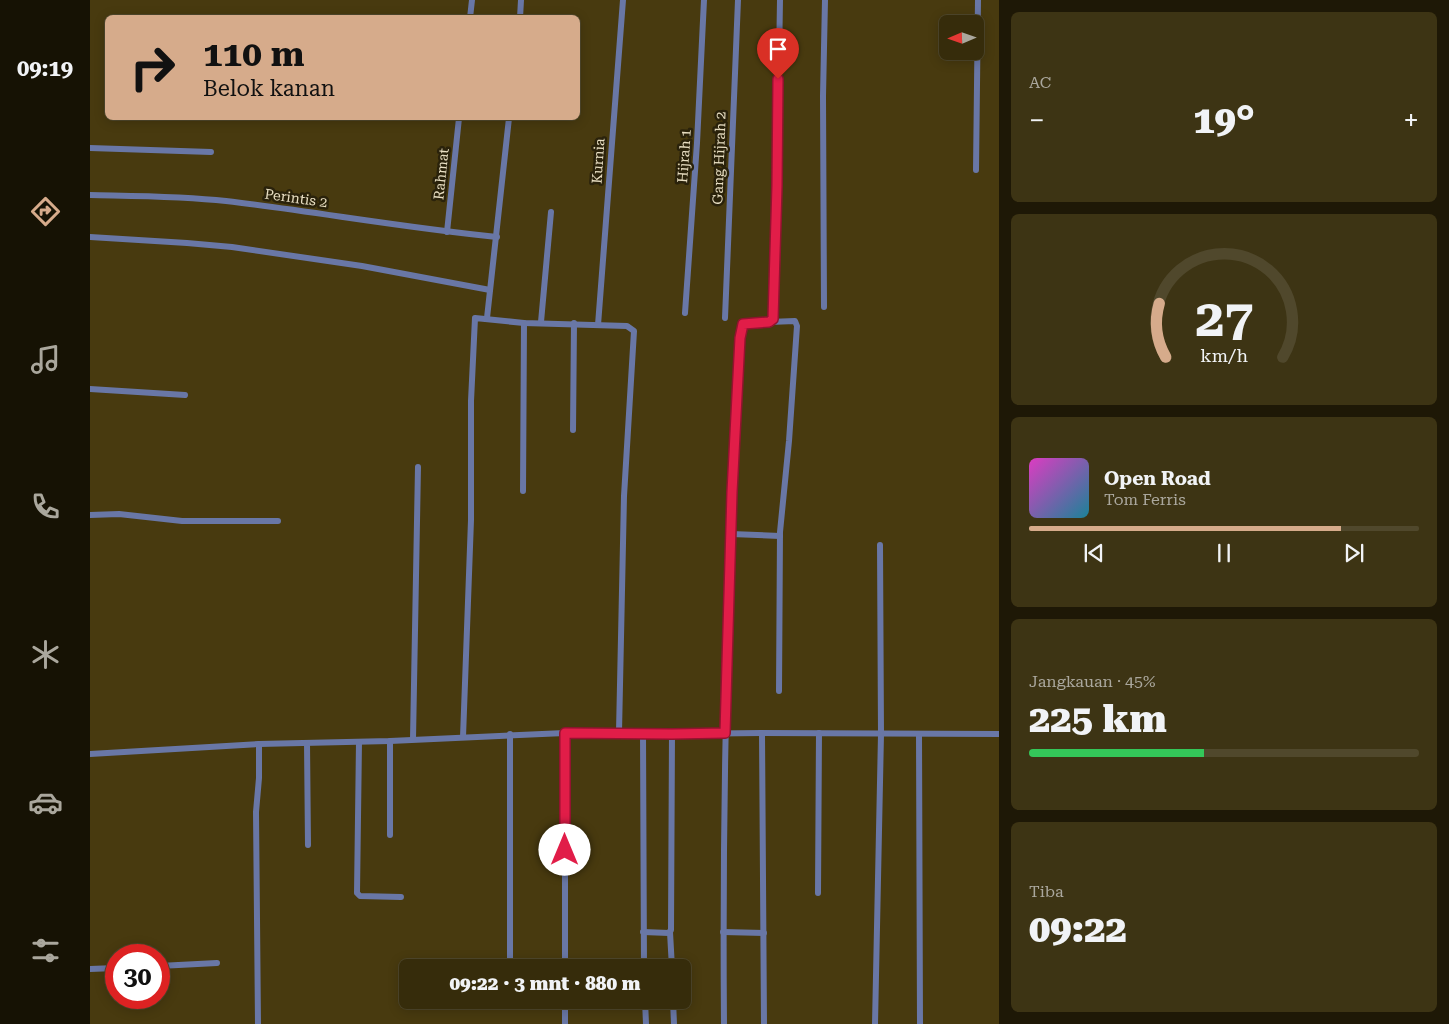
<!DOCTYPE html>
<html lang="id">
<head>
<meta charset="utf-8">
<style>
	body { margin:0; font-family:"Roboto Serif",serif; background:#3d3414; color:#f1f3f6; height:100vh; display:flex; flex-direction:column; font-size:19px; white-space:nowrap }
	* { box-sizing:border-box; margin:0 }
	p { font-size:16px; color:#aaa79d }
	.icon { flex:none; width:28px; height:28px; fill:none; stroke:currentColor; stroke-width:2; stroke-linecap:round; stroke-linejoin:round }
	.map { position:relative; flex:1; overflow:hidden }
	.details { display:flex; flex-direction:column; gap:12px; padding:12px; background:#1e1806; width:450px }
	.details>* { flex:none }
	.banner { position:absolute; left:15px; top:15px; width:475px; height:105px; border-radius:8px; box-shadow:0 2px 12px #0003,0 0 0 1px #50482c; background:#d6ab8b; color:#111; overflow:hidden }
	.needle { width:32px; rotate:268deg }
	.fabs { position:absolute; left:849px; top:15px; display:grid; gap:10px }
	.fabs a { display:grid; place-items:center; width:45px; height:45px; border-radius:8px; background:#362c0b; box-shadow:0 2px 12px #0003,0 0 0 1px #50482c; font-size:25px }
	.speed { position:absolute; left:15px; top:944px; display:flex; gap:10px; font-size:25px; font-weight:700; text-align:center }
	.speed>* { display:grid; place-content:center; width:65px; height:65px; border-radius:50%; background:#362c0b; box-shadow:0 2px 12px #0003,0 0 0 1px #50482c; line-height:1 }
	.speed .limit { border:8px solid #d22; background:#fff; color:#111 }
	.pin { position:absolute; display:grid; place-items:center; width:42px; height:42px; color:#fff; margin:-51px -21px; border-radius:50% 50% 50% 0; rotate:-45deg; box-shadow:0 0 5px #0007 }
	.pin .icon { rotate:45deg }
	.me { position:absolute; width:55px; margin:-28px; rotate:0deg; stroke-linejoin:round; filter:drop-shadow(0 0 4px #0008) }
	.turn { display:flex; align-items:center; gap:18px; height:105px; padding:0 15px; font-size:22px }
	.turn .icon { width:65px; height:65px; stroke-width:2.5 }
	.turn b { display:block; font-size:35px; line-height:42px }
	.big { font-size:38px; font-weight:800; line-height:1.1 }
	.details .card { flex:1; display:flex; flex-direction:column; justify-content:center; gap:8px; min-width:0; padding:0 18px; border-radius:8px; background:#3d3414 }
	.details .dial { align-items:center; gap:0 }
	.dial svg { height:130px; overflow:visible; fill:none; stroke:#50482c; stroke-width:7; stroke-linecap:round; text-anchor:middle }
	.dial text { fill:#f1f3f6; stroke:none }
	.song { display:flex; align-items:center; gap:15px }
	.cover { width:60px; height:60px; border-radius:8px; background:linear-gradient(135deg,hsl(310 70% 55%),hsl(190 70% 35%)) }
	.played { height:5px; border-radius:2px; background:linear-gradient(90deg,#d6ab8b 80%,#50482c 80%) }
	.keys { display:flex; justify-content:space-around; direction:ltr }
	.heat { display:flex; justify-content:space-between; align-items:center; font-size:28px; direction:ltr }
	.charge { height:8px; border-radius:4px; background:linear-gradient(90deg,#34c759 45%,#50482c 0) }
	.trip { position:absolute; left:309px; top:959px; width:292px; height:50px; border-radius:8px; background:#362c0b; box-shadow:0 2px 12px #0003,0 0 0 1px #50482c; font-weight:800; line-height:50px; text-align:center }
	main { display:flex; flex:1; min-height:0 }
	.menu { display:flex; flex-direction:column; width:90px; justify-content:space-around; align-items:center; background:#161204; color:#aaa79d }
	.menu .icon { width:35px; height:35px }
	.menu .on { color:#d6ab8b }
	.menu b { font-size:22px; color:#f1f3f6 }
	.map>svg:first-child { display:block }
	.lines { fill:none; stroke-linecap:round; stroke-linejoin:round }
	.minor { stroke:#6977a6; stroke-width:6 }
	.route-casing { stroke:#92132f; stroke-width:12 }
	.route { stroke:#e11d48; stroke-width:9 }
	.labels { text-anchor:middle; stroke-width:5; stroke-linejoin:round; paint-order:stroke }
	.street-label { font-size:14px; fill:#e8dec2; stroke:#2a220b }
</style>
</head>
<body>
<main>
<nav class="menu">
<b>09:19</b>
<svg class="icon on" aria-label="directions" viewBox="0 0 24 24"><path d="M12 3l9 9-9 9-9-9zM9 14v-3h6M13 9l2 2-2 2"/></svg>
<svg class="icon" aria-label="music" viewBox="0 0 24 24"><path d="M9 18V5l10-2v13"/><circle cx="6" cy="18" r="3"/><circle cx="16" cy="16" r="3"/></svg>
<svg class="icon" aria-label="phone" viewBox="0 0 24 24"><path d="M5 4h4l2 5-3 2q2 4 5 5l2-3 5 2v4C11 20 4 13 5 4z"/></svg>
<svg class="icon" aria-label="climate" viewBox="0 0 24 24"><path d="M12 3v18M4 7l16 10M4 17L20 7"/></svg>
<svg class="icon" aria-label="car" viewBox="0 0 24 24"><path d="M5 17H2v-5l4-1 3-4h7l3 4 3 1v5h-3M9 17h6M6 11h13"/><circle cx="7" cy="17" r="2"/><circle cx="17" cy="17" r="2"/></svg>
<svg class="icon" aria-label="filters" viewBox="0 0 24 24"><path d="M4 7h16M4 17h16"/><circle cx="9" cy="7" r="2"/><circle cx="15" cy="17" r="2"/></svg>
</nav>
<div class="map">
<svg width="909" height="1024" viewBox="0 0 909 1024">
	<rect width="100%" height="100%" fill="#483a0f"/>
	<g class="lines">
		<g class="minor">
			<path d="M380 18 382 0"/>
			<path d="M430 18 431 0"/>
			<path d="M0 148 121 152"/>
			<path d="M886 170 888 0"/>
			<path d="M0 195C45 196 91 196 136 201 227 212 317 228 407 237"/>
			<path d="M357 232 369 118"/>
			<path d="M0 237 97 243 142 247 272 266 400 290"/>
			<path d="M734 307 733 96 735 0"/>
			<path d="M595 313 607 143 614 0"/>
			<path d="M397 318 419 118"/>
			<path d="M635 318 648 0"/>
			<path d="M451 322 461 212"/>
			<path d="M679 322 705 321 707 326 699 441 690 532 689 691"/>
			<path d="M508 325 533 0"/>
			<path d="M0 389 95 395"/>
			<path d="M483 430 484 323"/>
			<path d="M433 491 434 323"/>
			<path d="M0 515 29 514 92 521H188"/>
			<path d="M641 534 690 536"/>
			<path d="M553 733 554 968"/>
			<path d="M672 733 674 1024"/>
			<path d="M829 734 830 1024"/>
			<path d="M373 737 381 520V401L385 318 434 323 537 326 544 331 534 496 529 732"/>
			<path d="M323 739 328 467"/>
			<path d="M300 741V835"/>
			<path d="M269 742 267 893 270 896 311 897"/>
			<path d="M217 743 218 845"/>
			<path d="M0 754 169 744 300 741 475 733 529 732 582 734 672 733 909 734"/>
			<path d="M728 893 729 733"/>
			<path d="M553 932 579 933 581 930 582 734"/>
			<path d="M580 932 582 968"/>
			<path d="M633 932 674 933"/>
			<path d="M69 966 127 963"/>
			<path d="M420 968V734"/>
			<path d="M475 968V733"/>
			<path d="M0 969 26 968"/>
			<path d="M555 1000 556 1024"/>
			<path d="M583 1000 584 1024"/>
			<path d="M168 1024 166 812 169 778V744"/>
			<path d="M475 1024V1000"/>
			<path d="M634 1024C632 795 638 567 650 338L653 323 679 322 683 319 687 186 690 0"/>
			<path d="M785 1024 791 734 790 545"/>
		</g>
	</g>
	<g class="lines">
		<g class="route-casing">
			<path id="route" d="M475 850V733L582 734 635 733 642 492 650 338 653 324 679 322 683 319 687 186 688 79"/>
		</g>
		<use href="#route" class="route"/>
	</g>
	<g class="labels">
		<g class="street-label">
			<text transform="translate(594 156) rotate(-86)" y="5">Hijrah 1</text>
			<text transform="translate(629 158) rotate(-88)" y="5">Gang Hijrah 2</text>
			<text transform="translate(508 161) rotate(-86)" y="5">Kurnia</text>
			<text transform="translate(351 174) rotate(-84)" y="5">Rahmat</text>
			<text transform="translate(206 198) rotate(8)" y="5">Perintis 2</text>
		</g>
	</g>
</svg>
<div class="fabs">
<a><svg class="needle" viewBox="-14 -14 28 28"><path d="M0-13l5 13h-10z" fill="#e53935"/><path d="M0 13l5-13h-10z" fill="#aaa79d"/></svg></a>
</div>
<div class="speed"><div class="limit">30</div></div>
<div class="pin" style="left:688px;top:79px;background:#d93025"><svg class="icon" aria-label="arrive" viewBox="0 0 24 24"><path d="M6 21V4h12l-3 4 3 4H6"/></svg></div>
<svg class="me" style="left:475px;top:850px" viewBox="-20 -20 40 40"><circle r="19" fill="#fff"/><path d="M0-13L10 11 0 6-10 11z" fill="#e11d48"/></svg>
<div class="trip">09:22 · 3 mnt · 880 m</div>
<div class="banner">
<div class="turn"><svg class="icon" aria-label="right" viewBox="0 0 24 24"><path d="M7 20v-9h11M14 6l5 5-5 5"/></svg><div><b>110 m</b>Belok kanan</div></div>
</div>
</div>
<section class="details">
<div class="card"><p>AC</p>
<div class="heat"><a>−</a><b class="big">19°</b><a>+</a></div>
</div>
<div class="card dial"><svg viewBox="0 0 100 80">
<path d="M14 69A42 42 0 1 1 86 69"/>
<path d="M14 69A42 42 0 0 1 10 36" stroke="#d6ab8b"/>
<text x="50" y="56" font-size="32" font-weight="700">27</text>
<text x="50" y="72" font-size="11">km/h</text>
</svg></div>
<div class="card">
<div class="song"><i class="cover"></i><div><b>Open Road</b><p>Tom Ferris</p></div></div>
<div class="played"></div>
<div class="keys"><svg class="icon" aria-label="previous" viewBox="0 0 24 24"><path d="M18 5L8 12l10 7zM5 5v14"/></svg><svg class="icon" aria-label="pause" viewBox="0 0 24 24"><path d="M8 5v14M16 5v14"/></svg><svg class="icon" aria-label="next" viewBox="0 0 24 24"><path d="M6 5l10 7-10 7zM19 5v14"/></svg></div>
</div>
<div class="card"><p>Jangkauan · 45%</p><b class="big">225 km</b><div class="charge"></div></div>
<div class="card"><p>Tiba</p><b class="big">09:22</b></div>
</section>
</main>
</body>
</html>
